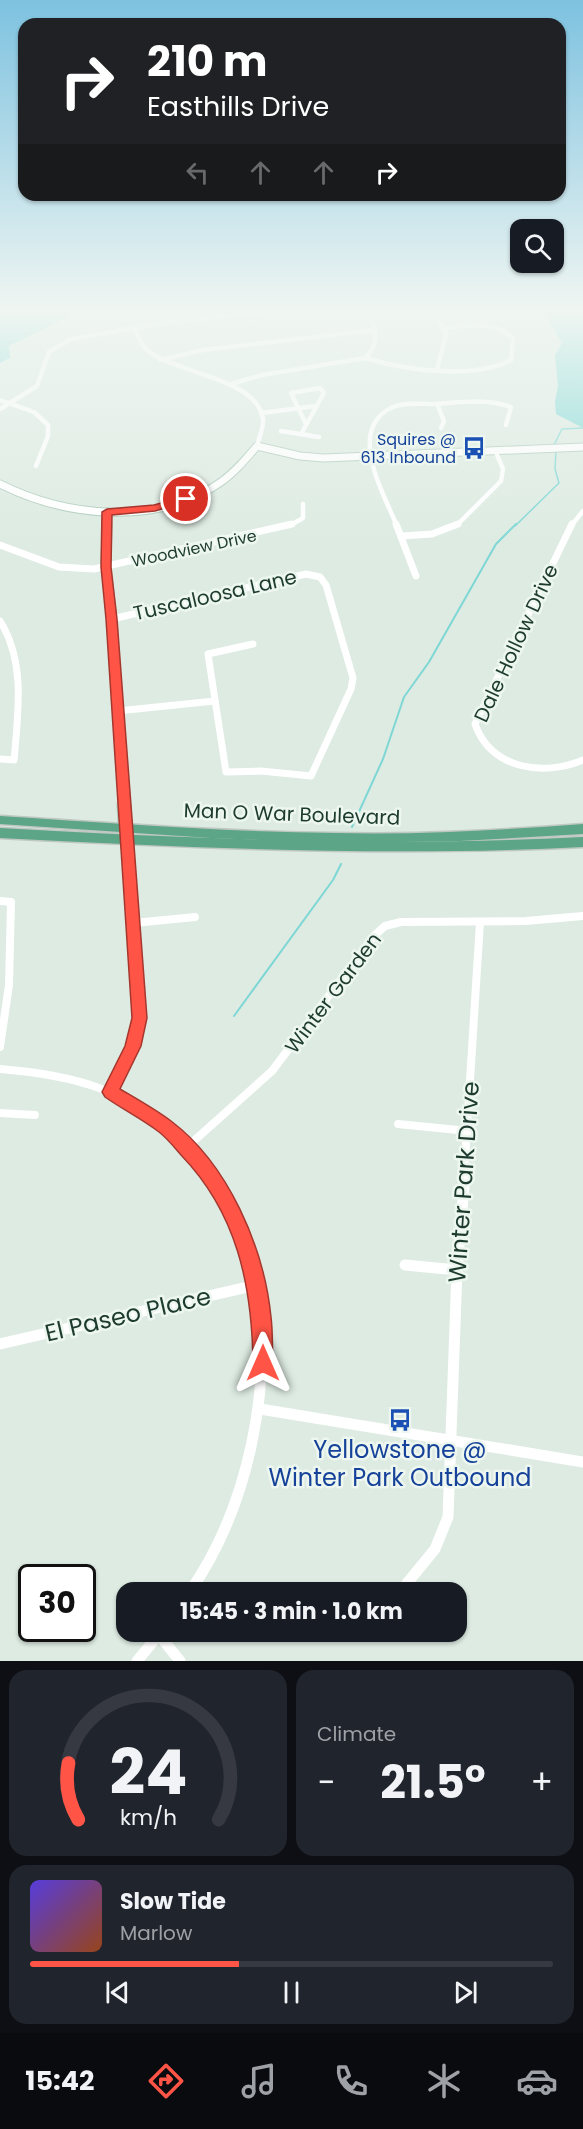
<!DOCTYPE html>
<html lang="en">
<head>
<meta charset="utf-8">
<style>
	body { margin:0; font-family:Poppins,sans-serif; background:#20242c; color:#f1f3f6; height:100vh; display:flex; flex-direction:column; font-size:22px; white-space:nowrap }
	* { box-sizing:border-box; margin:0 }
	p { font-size:20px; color:#9ea1a6 }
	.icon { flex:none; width:33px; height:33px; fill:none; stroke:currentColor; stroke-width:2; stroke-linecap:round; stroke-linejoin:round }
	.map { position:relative; height:1661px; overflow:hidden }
	.side { display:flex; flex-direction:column; gap:9px; padding:9px; background:#0d0f14; flex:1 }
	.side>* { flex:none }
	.banner { position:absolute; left:18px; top:18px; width:548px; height:183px; border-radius:18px; box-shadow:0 2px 4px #0004; background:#202124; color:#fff; overflow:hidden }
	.fabs { position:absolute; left:510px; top:219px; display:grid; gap:12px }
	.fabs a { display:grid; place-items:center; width:54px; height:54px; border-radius:12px; background:#171b24; box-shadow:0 2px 4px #0004; font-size:30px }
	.speed { position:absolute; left:18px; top:1564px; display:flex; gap:12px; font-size:30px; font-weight:700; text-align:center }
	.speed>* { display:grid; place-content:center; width:78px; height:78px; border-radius:50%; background:#171b24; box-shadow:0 2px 4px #0004; line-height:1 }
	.speed .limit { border:3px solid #111; border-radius:9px; background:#fff; color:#111 }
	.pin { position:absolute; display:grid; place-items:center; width:51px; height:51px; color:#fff; margin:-26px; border:3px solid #fff; border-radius:50%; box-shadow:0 2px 6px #0007 }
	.me { position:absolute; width:66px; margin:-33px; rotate:0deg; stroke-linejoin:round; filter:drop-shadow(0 0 4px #0008) }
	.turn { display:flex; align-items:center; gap:21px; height:126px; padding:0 30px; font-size:27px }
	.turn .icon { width:78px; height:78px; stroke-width:2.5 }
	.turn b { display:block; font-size:42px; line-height:51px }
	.lanes { display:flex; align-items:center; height:57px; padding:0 30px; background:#0003; justify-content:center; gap:30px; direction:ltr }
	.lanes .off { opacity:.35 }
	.big { font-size:45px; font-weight:700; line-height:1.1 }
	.side .tile { flex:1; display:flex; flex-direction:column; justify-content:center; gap:9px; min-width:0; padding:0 21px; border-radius:18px; background:#20242c }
	.side .dial { align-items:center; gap:0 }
	.dial svg { height:156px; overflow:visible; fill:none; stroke:#363941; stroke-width:7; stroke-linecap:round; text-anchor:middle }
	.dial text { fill:#f1f3f6; stroke:none }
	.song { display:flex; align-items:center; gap:18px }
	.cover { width:72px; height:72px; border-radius:9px; background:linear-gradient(135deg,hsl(250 70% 55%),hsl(20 70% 35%)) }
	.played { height:6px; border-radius:3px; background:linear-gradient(90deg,#ff5446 40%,#363941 40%) }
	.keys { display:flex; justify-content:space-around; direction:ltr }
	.heat { display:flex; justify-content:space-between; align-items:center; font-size:33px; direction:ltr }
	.side .tiles { flex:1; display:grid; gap:9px; grid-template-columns:1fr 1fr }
	.tile:last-child { grid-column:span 2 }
	.trip { position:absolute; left:116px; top:1582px; width:351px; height:60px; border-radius:18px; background:#171b24; box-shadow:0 2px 4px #0004; font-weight:700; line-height:60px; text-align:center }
	.menu { display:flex; height:96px; justify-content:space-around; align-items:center; background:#090b0e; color:#9ea1a6 }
	.menu .icon { width:42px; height:42px }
	.menu .current { color:#ff5446 }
	.menu b { font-size:27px; color:#f1f3f6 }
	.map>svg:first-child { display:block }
	.water { fill:#7ed7d5 }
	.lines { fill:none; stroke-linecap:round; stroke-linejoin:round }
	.stream-far1 { stroke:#7ed7d5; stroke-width:1.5 }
	.stream { stroke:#7ed7d5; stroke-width:2 }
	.secondary-far2-casing { stroke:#afcbbc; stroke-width:9 }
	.secondary-far1-casing { stroke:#afcbbc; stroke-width:11 }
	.secondary-casing { stroke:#afcbbc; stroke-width:15 }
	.primary-casing { stroke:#c0c8c4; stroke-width:3 }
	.street-far3 { stroke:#fff; stroke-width:4.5 }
	.street-far2 { stroke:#fff; stroke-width:7 }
	.street-far1 { stroke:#fff; stroke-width:8 }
	.street { stroke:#fff; stroke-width:11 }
	.secondary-far2 { stroke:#fff; stroke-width:7 }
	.secondary-far1 { stroke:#fff; stroke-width:9 }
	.secondary { stroke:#fff; stroke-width:12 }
	.primary { fill:#5ca586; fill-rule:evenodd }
	.route { fill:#ff5446; stroke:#a6372e; stroke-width:1.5 }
	.labels { text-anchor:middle; stroke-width:5; stroke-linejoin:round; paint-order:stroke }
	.far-transit-label { font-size:16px; fill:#164399; stroke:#edf7f0; text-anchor:end }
	.far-street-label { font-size:16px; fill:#1d3b2e; stroke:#edf7f0 }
	.street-label { font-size:20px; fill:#1d3b2e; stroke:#edf7f0 }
	.near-street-label { font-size:24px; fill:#1d3b2e; stroke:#edf7f0 }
	.near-transit-label { font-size:24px; fill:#164399; stroke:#edf7f0 }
</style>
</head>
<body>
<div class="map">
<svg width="583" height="1661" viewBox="0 0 583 1661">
	<rect width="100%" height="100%" fill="#ddebe2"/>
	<g class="water">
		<path d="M0 312H78L9 346 10 358 0 363Z"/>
		<path d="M543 312H583V428L556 414 555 401 558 386 555 355 562 343Z"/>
	</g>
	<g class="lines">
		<g class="stream-far1">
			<path d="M554 445 562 429 583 428"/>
			<path d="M515 526 559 483 555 469 556 451"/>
		</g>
		<g class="stream">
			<path d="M352 827 383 759 404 697 429 662 496 544 516 524"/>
			<path d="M234 1016 333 880 341 864"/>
		</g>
		<g class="secondary-far2-casing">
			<g id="secondary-far2">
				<path d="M0 484C66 517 157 527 221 482 235 472 246 459 257 446L300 456 324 458 583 447"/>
				<path d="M107 526V512"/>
			</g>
		</g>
		<g class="secondary-far1-casing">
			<path id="secondary-far1" d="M107 524 106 567 112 619 124 806"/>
		</g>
		<g class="secondary-casing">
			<path id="secondary" d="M124 805 126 840"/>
		</g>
		<g class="primary-casing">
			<g id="primary">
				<path d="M0 816C112 823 225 832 337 833 419 835 501 830 583 824V834L460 841 337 843 211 838 0 824Z"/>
				<path d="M0 828C195 839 388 847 583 837V847C388 857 195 848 0 838Z"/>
			</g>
		</g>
		<g class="street-far3">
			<path d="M435 312 446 334 437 369"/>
			<path d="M135 329C138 336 141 345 146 349 174 374 257 377 263 419 264 426 259 438 257 446"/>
			<path d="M365 358C405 370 473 380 511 360L513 339C496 319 467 326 444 328"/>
			<path d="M160 360 203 350 375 330"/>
			<path d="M231 384 262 375 365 358C380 344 376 329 369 312"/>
			<path d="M0 400 34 412 48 425V436L36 466"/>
			<path d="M437 404 444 421 441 428"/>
			<path d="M0 409 37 386 49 352 71 339 174 321 263 312"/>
			<path d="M261 413 316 406"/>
			<path d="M281 431 319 437"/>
			<path d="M301 434 324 393 320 388 291 393 306 424"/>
			<path d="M289 526 303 518V504"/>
			<path d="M397 526C384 494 345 428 393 407 405 402 421 404 434 404 460 402 487 398 511 407L506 425"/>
			<path d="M456 526 501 481 503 469 495 450"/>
			<path d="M571 526 583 511"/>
		</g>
		<g class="street-far2">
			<path d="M396 524 416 576"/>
			<path d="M572 524 475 724C491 769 543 777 583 760"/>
			<path d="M402 536 432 534 458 524"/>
			<path d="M0 545 59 567 94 569 292 524"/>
			<path d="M112 619 306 574 320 577 326 585 353 678 351 689 311 776 261 771 226 772 208 654 253 644"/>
			<path d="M0 621C26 662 18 714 14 760L0 759"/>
			<path d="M117 711 215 701"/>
		</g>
		<g class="street-far1">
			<path d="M0 901 11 902 9 985 0 1047"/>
			<path d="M134 923 195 917"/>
			<path d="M0 1069C74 1075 130 1089 182 1144 192 1154 203 1164 210 1175"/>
			<path d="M110 1092 133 1046 139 1018 126 840"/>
			<path d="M0 1113 35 1115"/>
			<path d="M398 1124 468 1131"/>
			<path d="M187 1147 272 1071 374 936 385 926 401 922 526 921 583 916"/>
			<path d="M464 1175 480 922"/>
		</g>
		<g class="street">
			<path d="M405 1265 457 1270"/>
			<path d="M0 1344 256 1285"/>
			<path d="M260 1409 583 1462"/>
			<path d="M189 1593C249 1507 275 1381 255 1278 247 1240 228 1207 209 1174"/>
			<path d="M399 1593 435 1549 448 1517 457 1270 465 1174"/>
			<path d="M159 1635 180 1661"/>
			<path d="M137 1661 161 1632"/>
		</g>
		<use href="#secondary-far2" class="secondary-far2"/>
		<use href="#secondary-far1" class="secondary-far1"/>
		<use href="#secondary" class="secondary"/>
		<use href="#primary" class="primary"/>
	</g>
	<linearGradient id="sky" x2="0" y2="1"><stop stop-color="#7dc2e0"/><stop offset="0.57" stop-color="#f0f6f2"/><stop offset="1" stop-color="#f0f6f2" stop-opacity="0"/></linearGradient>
	<rect width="583" height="545" fill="url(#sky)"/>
	<path class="route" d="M186 496 189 497V501L155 511 112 515 111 567 117 619 147 1018 141 1046 120 1089C137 1099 155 1109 171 1121 228 1164 264 1247 271 1317 273 1332 272 1348 273 1363L270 1370 263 1373 256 1370 253 1363C252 1285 237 1213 181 1155 174 1147 167 1138 159 1132 142 1119 122 1109 105 1097L102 1092 125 1046 132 1018 106 619 101 567 102 512 107 509 154 505Z"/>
	<defs>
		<g id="bus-bare" transform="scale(1.8)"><path d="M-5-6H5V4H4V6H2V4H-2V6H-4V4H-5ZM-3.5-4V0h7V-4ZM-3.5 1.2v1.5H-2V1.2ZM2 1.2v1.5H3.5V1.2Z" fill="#1a4fb4" stroke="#edf7f0" stroke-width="2.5" paint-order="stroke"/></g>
	</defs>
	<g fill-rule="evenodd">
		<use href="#bus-bare" x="474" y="448"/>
		<use href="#bus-bare" x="400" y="1420"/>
	</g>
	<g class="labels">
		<g class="far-transit-label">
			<text x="456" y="445">Squires @<tspan x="456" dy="18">613 Inbound</tspan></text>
		</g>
		<g class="far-street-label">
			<text transform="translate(194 548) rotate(-12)" y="6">Woodview Drive</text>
		</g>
		<g class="street-label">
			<text transform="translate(215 595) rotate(-13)" y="7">Tuscaloosa Lane</text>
			<text transform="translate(516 643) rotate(-65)" y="7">Dale Hollow Drive</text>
			<text transform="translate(292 814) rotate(2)" y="7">Man O War Boulevard</text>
			<text transform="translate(333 993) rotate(-53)" y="7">Winter Garden</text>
		</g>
		<g class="near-street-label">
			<text transform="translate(464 1182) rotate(-86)" y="8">Winter Park Drive</text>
			<text transform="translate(128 1315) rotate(-13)" y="8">El Paseo Place</text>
		</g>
		<g class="near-transit-label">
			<text x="400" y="1458">Yellowstone @<tspan x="400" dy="28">Winter Park Outbound</tspan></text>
		</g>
	</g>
</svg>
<div class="fabs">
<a><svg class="icon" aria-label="search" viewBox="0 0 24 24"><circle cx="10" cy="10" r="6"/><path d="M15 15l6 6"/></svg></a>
</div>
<div class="speed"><div class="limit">30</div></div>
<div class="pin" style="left:186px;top:499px;background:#d93025"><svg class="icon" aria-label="arrive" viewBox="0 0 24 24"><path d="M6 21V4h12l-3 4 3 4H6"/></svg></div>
<svg class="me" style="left:263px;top:1363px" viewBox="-20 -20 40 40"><path d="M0-17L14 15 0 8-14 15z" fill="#ff5446" stroke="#fff" stroke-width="4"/></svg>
<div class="trip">15:45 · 3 min · 1.0 km</div>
<div class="banner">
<div class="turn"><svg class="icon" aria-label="right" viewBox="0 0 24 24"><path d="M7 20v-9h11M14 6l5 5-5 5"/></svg><div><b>210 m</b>Easthills Drive</div></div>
<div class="lanes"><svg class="icon off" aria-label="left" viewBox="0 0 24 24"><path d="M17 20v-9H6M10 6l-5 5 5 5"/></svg><svg class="icon off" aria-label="ahead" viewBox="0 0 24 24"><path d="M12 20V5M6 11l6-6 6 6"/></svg><svg class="icon off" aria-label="ahead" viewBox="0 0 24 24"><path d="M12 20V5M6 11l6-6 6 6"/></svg><svg class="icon" aria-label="right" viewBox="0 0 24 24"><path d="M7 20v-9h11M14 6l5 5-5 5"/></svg></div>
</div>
</div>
<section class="side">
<div class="tiles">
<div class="tile dial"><svg viewBox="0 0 100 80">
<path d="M14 69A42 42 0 1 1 86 69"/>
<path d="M14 69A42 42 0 0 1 9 40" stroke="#ff5446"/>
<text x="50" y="56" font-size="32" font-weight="700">24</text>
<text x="50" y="72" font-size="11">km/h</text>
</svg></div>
<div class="tile"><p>Climate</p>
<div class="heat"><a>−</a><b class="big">21.5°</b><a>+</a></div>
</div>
<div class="tile">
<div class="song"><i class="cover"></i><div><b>Slow Tide</b><p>Marlow</p></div></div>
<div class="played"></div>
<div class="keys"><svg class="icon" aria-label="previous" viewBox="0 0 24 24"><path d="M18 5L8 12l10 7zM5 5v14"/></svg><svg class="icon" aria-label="pause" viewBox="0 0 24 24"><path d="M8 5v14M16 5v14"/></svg><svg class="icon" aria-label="next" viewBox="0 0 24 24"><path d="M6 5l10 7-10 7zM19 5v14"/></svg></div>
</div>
</div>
</section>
<nav class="menu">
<b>15:42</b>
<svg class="icon current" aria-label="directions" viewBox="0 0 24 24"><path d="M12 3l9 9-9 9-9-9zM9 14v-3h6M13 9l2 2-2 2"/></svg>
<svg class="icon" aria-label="music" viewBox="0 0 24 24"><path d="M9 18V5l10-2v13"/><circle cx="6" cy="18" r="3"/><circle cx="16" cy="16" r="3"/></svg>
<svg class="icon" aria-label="phone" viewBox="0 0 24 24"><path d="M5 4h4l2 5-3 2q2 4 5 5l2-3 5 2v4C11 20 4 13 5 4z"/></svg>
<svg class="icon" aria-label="climate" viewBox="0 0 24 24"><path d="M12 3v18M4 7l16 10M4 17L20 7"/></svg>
<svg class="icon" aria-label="car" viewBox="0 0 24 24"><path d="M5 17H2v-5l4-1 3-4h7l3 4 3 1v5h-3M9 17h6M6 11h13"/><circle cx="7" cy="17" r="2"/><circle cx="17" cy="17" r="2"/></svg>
</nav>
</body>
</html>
